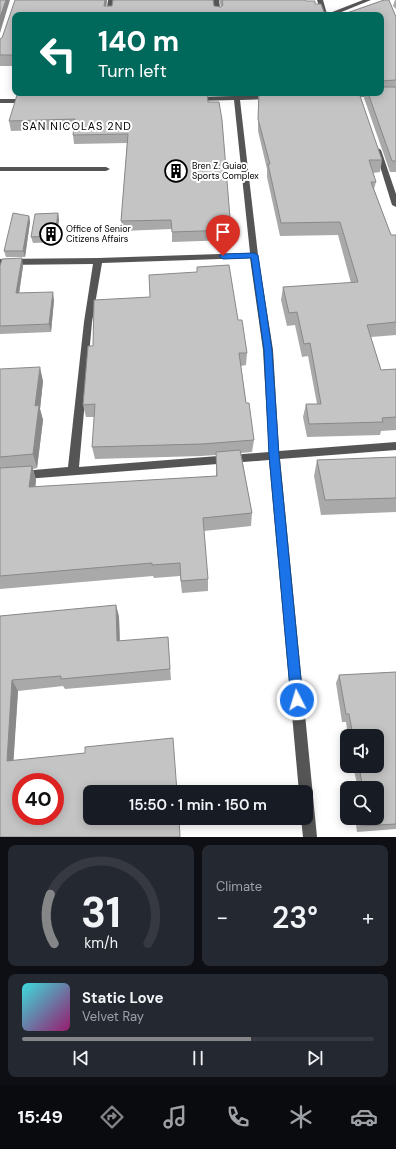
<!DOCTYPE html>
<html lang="en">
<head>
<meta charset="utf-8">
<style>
	body { margin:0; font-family:"DM Sans",sans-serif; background:#242831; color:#f1f3f6; height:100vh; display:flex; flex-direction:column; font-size:15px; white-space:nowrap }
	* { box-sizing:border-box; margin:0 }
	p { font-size:13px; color:#9ea1a6 }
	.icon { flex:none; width:22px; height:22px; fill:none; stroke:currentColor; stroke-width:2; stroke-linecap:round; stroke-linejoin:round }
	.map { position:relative; height:837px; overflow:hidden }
	.side { display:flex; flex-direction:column; gap:8px; padding:8px; background:#0d0f14; flex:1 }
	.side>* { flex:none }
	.hud { position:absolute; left:12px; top:12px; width:372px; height:84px; border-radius:8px; box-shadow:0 2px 10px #0003; background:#00695c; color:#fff; overflow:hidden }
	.controls { position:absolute; left:340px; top:729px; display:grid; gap:8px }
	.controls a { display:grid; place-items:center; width:44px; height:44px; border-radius:8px; background:#171b24; box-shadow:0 2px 10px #0003; font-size:20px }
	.speed { position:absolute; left:12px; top:773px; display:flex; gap:8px; font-size:20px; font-weight:700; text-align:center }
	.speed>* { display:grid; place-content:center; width:52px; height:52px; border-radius:50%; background:#171b24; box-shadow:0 2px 10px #0003; line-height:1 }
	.speed .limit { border:6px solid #d22; background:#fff; color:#111 }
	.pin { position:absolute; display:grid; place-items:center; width:34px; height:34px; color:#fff; margin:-41px -17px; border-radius:50% 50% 50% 0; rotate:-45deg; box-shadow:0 0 4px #0007 }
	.pin .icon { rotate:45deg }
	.me { position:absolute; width:44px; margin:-22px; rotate:355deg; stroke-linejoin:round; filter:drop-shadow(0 0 3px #0008) }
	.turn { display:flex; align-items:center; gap:14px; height:84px; padding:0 20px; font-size:18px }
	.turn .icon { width:52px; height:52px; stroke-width:2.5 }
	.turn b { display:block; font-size:28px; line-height:34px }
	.big { font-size:30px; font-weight:600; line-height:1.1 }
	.side .widget { flex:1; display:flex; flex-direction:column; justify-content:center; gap:6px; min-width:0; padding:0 14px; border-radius:8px; background:#242831 }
	.side .dial { align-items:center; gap:0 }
	.dial svg { height:104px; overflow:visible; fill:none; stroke:#363941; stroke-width:7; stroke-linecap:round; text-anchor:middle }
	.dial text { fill:#f1f3f6; stroke:none }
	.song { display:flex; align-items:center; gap:12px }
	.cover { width:48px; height:48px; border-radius:6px; background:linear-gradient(135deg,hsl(180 70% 55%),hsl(320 70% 35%)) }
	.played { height:4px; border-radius:2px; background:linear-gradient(90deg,#858687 65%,#363941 65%) }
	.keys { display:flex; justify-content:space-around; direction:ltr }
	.heat { display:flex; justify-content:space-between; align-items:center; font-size:22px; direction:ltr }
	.side .tiles { flex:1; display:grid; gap:8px; grid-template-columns:1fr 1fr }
	.widget:last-child { grid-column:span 2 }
	.trip { position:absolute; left:83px; top:785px; width:230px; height:40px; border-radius:8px; background:#171b24; box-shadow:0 2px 10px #0003; font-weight:600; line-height:40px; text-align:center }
	.menu { display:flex; height:64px; justify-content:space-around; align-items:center; background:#090b0e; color:#9ea1a6 }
	.menu .icon { width:28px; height:28px }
	.menu .on { color:#858687 }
	.menu b { font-size:18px; color:#f1f3f6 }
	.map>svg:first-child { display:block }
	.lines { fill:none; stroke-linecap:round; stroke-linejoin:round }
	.minor { fill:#555; fill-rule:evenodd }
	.wall { fill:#a9a9a9 }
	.shaded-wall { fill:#898989 }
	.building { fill:#c4c4c4; stroke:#898989; fill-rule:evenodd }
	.route { fill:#1a73e8; stroke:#114b97 }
	.labels { text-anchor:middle; stroke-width:4; stroke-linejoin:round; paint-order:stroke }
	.far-poi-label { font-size:9px; fill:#000; stroke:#fff; text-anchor:start }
	.far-quarter-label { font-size:11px; letter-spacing:1px; fill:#000; stroke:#fff }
</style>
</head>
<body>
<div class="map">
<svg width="396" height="837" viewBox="0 0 396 837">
	<rect width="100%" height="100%" fill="#fff"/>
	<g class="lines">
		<g class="minor">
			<path d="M108 0H114L112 15H106Z"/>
			<path d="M213 0H219L221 15H215Z"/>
			<path d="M317 0H323L327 14 363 0H371L334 15H322Z"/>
			<path d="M396 92V96L346 97 343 95 346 93Z"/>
			<path d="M233 93H239V96L272 95 275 97 272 99 240 100 258 255 273 350 279 451 396 442V450L280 459 317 837H303L301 818H306V792H299L269 460 0 481V473L68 467 84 322 93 264 0 265V259L98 258 250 253 234 100 194 101 191 99 194 97 233 96ZM250 258 263 350 269 452 79 467 92 322 102 263Z"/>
			<path d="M0 99H28L31 101 28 103H0Z"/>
			<path d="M378 148 381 150 396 194V207L392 205 375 150Z"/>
			<path d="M0 167H106L110 169 106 171H0Z"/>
		</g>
	</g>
	<g class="wall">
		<path d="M15 0H107L106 6H112L113 0H213L214 6 221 7 219 0H305L306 1H315V4H321L324 12 344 14 384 0H389L396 17V172H390L364 98 365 93H381V15H15V66H0V39L2 38Z"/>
		<path d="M395 0H396V9L393 6Z"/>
		<path d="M20 93H207L231 230V240L172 242V229L122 231 121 221 127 143 74 144 73 135 74 129 11 131 9 121 20 95Z"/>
		<path d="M258 93H359L382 160 380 172 373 173 376 182 374 189 391 235H396V335L371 337 381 370 396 369V430L381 431 380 435 307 437 303 417 306 404H317L308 356 302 357 295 325 287 326 281 300 283 287 351 283 338 235 280 236 267 177V169L258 131Z"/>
		<path d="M58 213 59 220 56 242 33 243 31 237Z"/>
		<path d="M29 216 30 222 25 257H6L4 251Z"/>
		<path d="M0 266H23L19 293 54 300 51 332 0 334Z"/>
		<path d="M197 267 238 320 247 353 246 365 241 366 246 403 254 440 252 452 241 453 252 513 251 526 204 531 208 579V591L182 593 180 576 154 578 153 576 0 589V369L43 381 40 409 43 420 37 468 33 469 36 480 35 487 216 476V455L201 456 95 459 92 447 95 417H86L83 405 93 346 150 297 197 272Z"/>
		<path d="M396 457V512L321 515 314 476 317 460Z"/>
		<path d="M116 605 119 617 120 641 168 637 171 680 65 689 63 686 18 691 13 761 0 837V616Z"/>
		<path d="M396 672V829L357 832 355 818H377V788H352L354 784H357L353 766H377V736H348L346 722H342L336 683 339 675Z"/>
	</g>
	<g class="shaded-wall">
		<path d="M6 0H10L0 33V17Z"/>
		<path d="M105 0H107L105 15 104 6Z"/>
		<path d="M58 213 59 220 56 242 55 236Z"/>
		<path d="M29 216 30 222 25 257 23 251Z"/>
		<path d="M22 258 23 266 18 301 16 293Z"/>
		<path d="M53 292 54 300 51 332 49 324Z"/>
		<path d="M40 367 43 381 40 409 43 420 37 468 33 454 35 406Z"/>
		<path d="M32 466 36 480 34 501 29 487Z"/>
		<path d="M116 605 119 617 120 653 117 641Z"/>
		<path d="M12 680 18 691 13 770 7 761Z"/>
	</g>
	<g class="building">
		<path d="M0 0H6L0 17Z"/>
		<path d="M15 0H105L104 6H112L113 0H213L214 6 221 7 223 5 222 0H305L306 1H315V4H321L324 12 344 14 384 0H389L396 17V80L381 81V15H15V55H0V39L2 38Z"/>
		<path d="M381 87H396V161H392L368 93H381Z"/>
		<path d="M174 93H207L208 102H219L222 120 231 230 172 232 171 220 121 221 128 134 73 135 75 119 9 121 17 95Z"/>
		<path d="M259 93H359L382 160H369L376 182H371L391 235H396V322L367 325 381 370 396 369V417L382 418 383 422 309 424 306 404H321L310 343 304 344 297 312 289 313 283 287 358 282 340 222 281 223 268 164H270L258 119Z"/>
		<path d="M13 213 29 216 23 251H4Z"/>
		<path d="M58 213 55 236 31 237 35 214Z"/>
		<path d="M22 258 16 293 53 292 49 324 0 326V266L2 259Z"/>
		<path d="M229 265 238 320H242L247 353H239L246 403H249L254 440 202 444 92 447 95 404 83 405 88 346H93L94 300 150 297 149 275 197 272V267Z"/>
		<path d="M40 367 35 406 39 405 33 454 0 457V369Z"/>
		<path d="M240 450 252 513 203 518 208 579 181 581 180 563 152 565V563L0 576V468L32 466 29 487 217 476 216 452Z"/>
		<path d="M396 457V498L325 500 317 460Z"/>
		<path d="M116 605 117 641 168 637 170 669 61 679V676L12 680 7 761 85 753V747L173 738 177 792H90V818H179L180 837H0V616ZM21 782H55V816H21Z"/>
		<path d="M396 672V824L361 826 360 818H377V788H355L354 784H362L359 766H377V736H353L349 714H346L339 675Z"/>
	</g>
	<path class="route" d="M254 253 258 255 272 350 279 455 303 700 301 704 297 706 293 704 291 700 269 455 264 350 251 258 223 259 219 256 223 254Z"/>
	<defs>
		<g id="building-ring" transform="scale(1.15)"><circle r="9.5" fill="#fff" stroke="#000" stroke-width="1.5"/><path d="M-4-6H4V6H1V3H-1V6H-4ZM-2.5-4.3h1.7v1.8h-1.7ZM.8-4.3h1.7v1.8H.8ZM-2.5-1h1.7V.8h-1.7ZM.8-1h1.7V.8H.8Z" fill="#000"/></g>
	</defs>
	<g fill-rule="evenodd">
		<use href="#building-ring" x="176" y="171"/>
		<use href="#building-ring" x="51" y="234"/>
	</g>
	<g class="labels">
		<g class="far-poi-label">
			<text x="192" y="169">Bren Z. Guiao<tspan x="192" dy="10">Sports Complex</tspan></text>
			<text x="66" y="232">Office of Senior<tspan x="66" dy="10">Citizens Affairs</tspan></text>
		</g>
		<g class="far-quarter-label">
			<text x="77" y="130">SAN NICOLAS 2ND</text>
		</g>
	</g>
</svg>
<div class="controls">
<a><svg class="icon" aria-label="sound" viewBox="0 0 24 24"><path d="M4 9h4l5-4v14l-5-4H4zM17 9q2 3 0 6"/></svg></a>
<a><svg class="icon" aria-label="search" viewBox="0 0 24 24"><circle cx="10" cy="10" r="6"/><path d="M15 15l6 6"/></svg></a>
</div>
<div class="speed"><div class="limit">40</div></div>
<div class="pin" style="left:223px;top:256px;background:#d93025"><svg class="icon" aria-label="arrive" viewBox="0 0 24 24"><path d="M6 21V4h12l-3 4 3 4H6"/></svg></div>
<svg class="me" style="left:297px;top:700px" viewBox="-20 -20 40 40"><circle r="17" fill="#1a73e8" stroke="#fff" stroke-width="3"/><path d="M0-11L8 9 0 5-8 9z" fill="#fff"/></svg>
<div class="trip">15:50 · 1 min · 150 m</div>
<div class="hud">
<div class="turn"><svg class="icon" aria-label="left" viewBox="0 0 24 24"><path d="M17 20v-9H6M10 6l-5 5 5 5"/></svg><div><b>140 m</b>Turn left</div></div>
</div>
</div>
<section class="side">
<div class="tiles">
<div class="widget dial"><svg viewBox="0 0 100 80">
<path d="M14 69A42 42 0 1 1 86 69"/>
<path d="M14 69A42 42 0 0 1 11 31" stroke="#858687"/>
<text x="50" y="56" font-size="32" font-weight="700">31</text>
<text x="50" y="72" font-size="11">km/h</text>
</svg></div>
<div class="widget"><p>Climate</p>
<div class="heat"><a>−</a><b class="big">23°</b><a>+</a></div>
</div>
<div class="widget">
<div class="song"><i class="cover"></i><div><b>Static Love</b><p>Velvet Ray</p></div></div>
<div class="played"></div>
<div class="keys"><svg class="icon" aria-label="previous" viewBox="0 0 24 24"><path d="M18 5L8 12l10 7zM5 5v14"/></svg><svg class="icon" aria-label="pause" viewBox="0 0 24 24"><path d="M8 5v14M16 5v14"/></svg><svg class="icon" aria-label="next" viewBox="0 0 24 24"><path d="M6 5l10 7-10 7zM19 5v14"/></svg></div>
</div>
</div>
</section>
<nav class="menu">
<b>15:49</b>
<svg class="icon on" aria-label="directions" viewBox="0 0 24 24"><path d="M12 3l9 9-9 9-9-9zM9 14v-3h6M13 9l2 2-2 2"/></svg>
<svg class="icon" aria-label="music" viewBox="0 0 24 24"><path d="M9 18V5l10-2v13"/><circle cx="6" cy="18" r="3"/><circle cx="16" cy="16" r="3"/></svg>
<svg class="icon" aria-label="phone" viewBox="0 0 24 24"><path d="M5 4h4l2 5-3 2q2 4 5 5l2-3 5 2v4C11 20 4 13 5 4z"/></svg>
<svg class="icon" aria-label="climate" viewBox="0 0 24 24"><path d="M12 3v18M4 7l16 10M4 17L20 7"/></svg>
<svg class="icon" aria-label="car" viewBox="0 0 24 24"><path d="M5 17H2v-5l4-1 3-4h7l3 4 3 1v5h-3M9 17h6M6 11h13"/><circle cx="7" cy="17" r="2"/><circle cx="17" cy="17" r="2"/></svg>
</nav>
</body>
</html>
